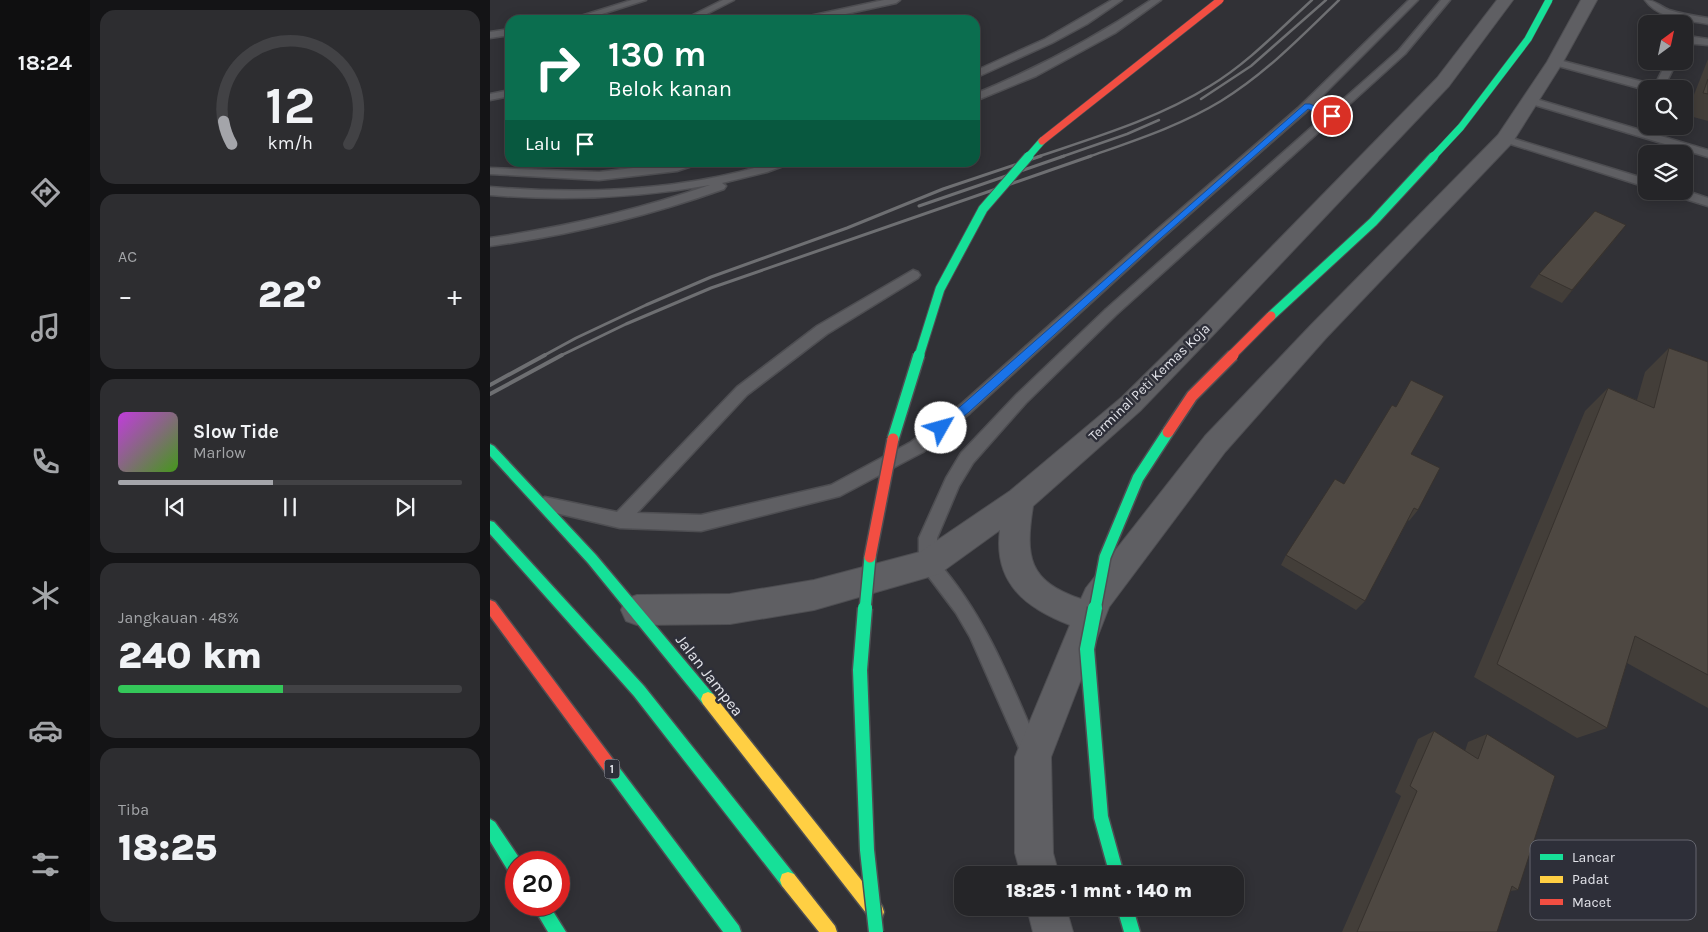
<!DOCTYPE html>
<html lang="id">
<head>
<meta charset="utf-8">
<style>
	body { margin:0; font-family:Karla,sans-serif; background:#2d2d30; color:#f1f3f6; height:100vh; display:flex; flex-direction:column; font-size:19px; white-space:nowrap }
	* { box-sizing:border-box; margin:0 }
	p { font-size:16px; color:#a3a5a8 }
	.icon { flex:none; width:28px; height:28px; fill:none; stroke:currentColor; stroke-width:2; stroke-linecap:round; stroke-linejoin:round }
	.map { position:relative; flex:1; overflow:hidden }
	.sheet { display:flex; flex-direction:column; gap:10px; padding:10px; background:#141416; width:400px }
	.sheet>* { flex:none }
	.hud { position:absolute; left:15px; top:15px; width:475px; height:152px; border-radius:15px; box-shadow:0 2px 12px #0003,0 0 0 1px #424245; background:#0b6e4f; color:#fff; overflow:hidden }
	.needle { width:32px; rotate:33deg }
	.buttons { position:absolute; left:1148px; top:15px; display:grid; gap:10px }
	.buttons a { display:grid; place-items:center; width:55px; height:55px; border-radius:10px; background:#252528; box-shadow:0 2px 12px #0003,0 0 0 1px #424245; font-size:25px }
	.speed { position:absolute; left:15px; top:851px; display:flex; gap:10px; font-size:25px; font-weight:700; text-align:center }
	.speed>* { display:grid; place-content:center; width:65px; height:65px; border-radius:50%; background:#252528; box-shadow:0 2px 12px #0003,0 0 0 1px #424245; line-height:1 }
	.speed .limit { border:8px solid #d22; background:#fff; color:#111 }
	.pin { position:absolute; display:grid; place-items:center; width:42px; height:42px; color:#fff; margin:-21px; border:2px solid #fff; border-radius:50%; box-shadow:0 1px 5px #0007 }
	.me { position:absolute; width:55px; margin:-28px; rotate:52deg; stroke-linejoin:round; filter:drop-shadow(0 0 4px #0008) }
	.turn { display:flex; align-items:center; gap:18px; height:105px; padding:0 20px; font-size:22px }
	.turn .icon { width:65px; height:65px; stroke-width:2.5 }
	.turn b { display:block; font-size:35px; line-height:42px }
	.then { display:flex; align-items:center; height:48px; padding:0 20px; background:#0003; gap:10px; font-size:19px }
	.big { font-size:38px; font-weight:800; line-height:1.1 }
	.sheet .widget { flex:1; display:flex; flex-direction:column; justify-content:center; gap:8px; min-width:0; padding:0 18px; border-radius:15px; background:#2d2d30 }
	.sheet .dial { align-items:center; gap:0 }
	.dial svg { height:130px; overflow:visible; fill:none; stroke:#424245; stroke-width:7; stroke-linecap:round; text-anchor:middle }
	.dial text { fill:#f1f3f6; stroke:none }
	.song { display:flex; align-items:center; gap:15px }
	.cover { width:60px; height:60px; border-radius:8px; background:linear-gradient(135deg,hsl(290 70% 55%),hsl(100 70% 35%)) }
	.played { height:5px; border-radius:2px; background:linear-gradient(90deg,#a4a5aa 45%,#424245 45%) }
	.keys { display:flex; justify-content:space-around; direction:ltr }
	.heat { display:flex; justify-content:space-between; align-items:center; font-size:28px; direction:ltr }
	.charge { height:8px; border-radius:4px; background:linear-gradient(90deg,#34c759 48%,#424245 0) }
	.trip { position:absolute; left:464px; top:866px; width:290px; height:50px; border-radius:15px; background:#252528; box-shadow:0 2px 12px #0003,0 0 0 1px #424245; font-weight:800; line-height:50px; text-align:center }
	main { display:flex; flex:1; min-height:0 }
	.tab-bar { display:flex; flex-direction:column; width:90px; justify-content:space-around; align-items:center; background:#0f0f10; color:#a3a5a8 }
	.tab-bar .icon { width:35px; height:35px }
	.tab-bar .current { color:#a4a5aa }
	.tab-bar b { font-size:22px; color:#f1f3f6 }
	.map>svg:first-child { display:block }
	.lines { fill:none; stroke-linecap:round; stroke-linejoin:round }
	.lane-casing { stroke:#4e4e52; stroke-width:3 }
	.street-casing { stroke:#4e4e52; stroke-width:2 }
	.fast-casing { stroke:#4e4e52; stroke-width:3 }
	.slow-casing { stroke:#4e4e52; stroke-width:3 }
	.jam-casing { stroke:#4e4e52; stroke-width:3 }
	.lane { fill:#5f5f63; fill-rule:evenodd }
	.street { fill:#5f5f63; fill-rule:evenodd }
	.fast { fill:#16e098; fill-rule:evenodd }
	.slow { fill:#ffcf43; fill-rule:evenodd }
	.jam { fill:#f24e42; fill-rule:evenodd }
	.rail-far2 { stroke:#6e6f72; stroke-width:2.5 }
	.rail-far1 { stroke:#6e6f72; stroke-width:3 }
	.rail { stroke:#6e6f72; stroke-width:4 }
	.fast-bridge-far3-casing { stroke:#4e4e52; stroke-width:8; stroke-linecap:butt }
	.fast-bridge-far2-casing { stroke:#4e4e52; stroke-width:11; stroke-linecap:butt }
	.fast-bridge-far1-casing { stroke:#4e4e52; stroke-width:14; stroke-linecap:butt }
	.fast-bridge-casing { stroke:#4e4e52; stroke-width:17; stroke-linecap:butt }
	.jam-bridge-far2-casing { stroke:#4e4e52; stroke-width:8; stroke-linecap:butt }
	.jam-bridge-far1-casing { stroke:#4e4e52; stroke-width:11; stroke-linecap:butt }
	.jam-bridge-casing { stroke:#4e4e52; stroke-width:14; stroke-linecap:butt }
	.fast-bridge-far3 { stroke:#16e098; stroke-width:7 }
	.fast-bridge-far2 { stroke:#16e098; stroke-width:9 }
	.fast-bridge-far1 { stroke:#16e098; stroke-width:11 }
	.fast-bridge { stroke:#16e098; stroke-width:14 }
	.jam-bridge-far2 { stroke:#f24e42; stroke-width:7 }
	.jam-bridge-far1 { stroke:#f24e42; stroke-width:9 }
	.jam-bridge { stroke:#f24e42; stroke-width:11 }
	.wall { fill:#433e39 }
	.shaded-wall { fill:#37322e }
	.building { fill:#4e4842; stroke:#37322e }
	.route { fill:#1a73e8; stroke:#114b97 }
	.labels { text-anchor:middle; stroke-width:5; stroke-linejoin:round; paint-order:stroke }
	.shield { fill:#2e2f39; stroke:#acadb4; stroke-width:1 }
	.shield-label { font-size:12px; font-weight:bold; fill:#e2e3e9 }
	.street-label { font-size:14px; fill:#e2e3e9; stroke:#2e2f39 }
	.near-street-label { font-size:16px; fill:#e2e3e9; stroke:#2e2f39 }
	.key { fill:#2e2f39; stroke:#64656e; stroke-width:1 }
	.key-label { font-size:14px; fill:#e2e3e9 }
</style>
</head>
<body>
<main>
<nav class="tab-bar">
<b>18:24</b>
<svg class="icon current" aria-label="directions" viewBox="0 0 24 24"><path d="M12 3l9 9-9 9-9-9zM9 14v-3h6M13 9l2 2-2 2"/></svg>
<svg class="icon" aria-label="music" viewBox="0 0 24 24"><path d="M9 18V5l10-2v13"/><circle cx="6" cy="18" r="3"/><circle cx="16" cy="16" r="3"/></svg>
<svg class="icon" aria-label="phone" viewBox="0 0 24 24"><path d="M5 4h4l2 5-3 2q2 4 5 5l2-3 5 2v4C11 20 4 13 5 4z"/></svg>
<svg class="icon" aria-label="climate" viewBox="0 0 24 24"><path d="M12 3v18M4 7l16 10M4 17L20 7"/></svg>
<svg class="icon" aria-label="car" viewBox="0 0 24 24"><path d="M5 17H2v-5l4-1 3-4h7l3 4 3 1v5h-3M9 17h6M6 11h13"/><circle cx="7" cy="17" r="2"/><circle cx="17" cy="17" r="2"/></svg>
<svg class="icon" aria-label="filters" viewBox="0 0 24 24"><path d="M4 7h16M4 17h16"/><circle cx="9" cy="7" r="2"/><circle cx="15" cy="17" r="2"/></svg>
</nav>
<section class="sheet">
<div class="widget dial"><svg viewBox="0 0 100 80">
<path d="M14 69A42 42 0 1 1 86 69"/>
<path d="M14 69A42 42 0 0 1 9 55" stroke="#a4a5aa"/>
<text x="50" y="56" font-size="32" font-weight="700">12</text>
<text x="50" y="72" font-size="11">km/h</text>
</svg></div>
<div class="widget"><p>AC</p>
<div class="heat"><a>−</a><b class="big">22°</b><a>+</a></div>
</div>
<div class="widget">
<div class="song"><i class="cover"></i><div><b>Slow Tide</b><p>Marlow</p></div></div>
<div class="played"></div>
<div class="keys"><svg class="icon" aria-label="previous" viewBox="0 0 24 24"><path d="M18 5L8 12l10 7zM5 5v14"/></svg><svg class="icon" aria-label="pause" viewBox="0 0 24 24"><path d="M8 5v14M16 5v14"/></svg><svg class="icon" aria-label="next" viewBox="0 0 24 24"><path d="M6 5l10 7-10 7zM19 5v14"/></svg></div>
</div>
<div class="widget"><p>Jangkauan · 48%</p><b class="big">240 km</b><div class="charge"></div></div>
<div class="widget"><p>Tiba</p><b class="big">18:25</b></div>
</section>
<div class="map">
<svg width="1218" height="932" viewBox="0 0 1218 932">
	<rect width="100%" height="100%" fill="#313136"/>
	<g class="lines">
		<g class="lane-casing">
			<g id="lane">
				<path d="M142 0H156L93 20H78Z"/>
				<path d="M233 0H244L205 20H193Z"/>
				<path d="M394 0H410L406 3 328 20H310L315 17Z"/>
				<path d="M622 0H632L597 24 562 43 485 78V71L555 39Z"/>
				<path d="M661 0H671L625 33 546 76 485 101V94C547 68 605 38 661 0Z"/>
				<path d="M919 0H928L816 112 671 239 480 413 433 452 350 496 211 531 130 528 49 509 47 504 49 499 55 497 127 512 247 387 327 326 423 270 428 272 430 275 428 278 337 334 257 395 147 513 211 515 341 485 421 442 470 405 663 233 808 108Z"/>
				<path d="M951 0H960L915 54 626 315 536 403 483 463 469 486 447 538V561C496 616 521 683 550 750L553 757 550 764 543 767 536 764 480 637 466 613 429 564V538L456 478 471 453 526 395 616 309 909 50Z"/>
				<path d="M1155 0C1165 0 1169 6 1179 10 1192 14 1205 16 1218 18V24C1197 20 1168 19 1155 0Z"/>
				<path d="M20 29V35L0 38V32Z"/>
				<path d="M1198 36 1218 39V45L1194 43V37Z"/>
				<path d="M1065 59 1165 85 1177 61H1187L1173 89 1156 90 1061 64V60Z"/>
				<path d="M20 90V96L0 100V94Z"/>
				<path d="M1039 97 1218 150V157L1035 102 1034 100 1035 98Z"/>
				<path d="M1015 136 1156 179V187L1011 141 1009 139Z"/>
				<path d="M194 162H214L187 171 109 180 0 174V168L109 172Z"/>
				<path d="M285 162H304L277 172 232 183 236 186 234 189C158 216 80 235 0 246V238C75 227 148 210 220 185 147 198 74 201 0 195V187C95 195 194 191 285 162Z"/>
				<path d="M1194 190 1218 198V206L1179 194 1177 191Z"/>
			</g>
		</g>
		<g class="street-casing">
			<g id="street">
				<path d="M1007 0H1023L959 86 726 332 650 411 543 506C535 557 538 581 591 599L596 588 715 436 820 326 1008 135 1057 62 1091 0H1107L1073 62 1022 143 836 338 735 452 619 607 561 757 563 853 569 875H531L525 853V757L580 625C536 608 503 583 510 530L449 574 324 610 240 624 147 625 136 621 131 610 136 599 147 595 240 594 324 580 430 552 520 491 632 397 710 320 947 78Z"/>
				<path d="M537 908H576L583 932H543Z"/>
			</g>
		</g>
		<g class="fast-casing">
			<g id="fast">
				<path d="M0 444 4 446 106 555 223 694 225 699 223 704 218 706 213 704 98 563 0 456Z"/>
				<path d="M0 521 4 522 154 686 304 874 306 880 304 886 298 888 292 886 144 696 0 534Z"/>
				<path d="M123 764 128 766 249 926 251 932H233L118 776 116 771 118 766Z"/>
				<path d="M0 819 5 822 32 862H26V876L20 874 0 841Z"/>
				<path d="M42 905H59L76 932H58Z"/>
				<path d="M627 908H643L650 932H634Z"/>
			</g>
		</g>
		<g class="slow-casing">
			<g id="slow">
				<path d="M218 692 223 694 392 906 394 912 392 918 386 920 380 918 213 704 211 699 213 694Z"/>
				<path d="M298 872 304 874 345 926 347 932H329L292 886 290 880 292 874Z"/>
			</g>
		</g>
		<g class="jam-casing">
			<path id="jam" d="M0 600 5 602 128 766 130 771 128 776 123 778 118 776 0 616Z"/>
		</g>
		<use href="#lane" class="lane"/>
		<use href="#street" class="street"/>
		<use href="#fast" class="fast"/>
		<use href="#slow" class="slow"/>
		<use href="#jam" class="jam"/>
		<g class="rail-far2">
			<path d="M711 99 761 66 836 0"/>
			<path d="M547 157C606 137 667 119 720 86 758 63 789 30 822 0"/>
			<path d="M571 157 637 134 669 120"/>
			<path d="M598 157C643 141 690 126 731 101 775 74 812 36 849 0"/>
		</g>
		<g class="rail-far1">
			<path d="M429 206 574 156"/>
			<path d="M53 356 86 338 156 305 221 277 357 228 453 189 551 156"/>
			<path d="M70 356 136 324 221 288 601 156"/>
		</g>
		<g class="rail">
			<path d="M0 385 55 355"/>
			<path d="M0 394 72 355"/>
		</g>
		<g class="fast-bridge-far3-casing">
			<g id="fast-bridge-far3">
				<path d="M538 157 552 141"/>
				<path d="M943 157 971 127 1038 39 1059 0"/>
			</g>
		</g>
		<g class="fast-bridge-far2-casing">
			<g id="fast-bridge-far2">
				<path d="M781 316 883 222 944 156"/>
				<path d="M429 356 450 289 493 209 539 156"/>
			</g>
		</g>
		<g class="fast-bridge-far1-casing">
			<g id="fast-bridge-far1">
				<path d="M403 439 429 355"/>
				<path d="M375 610 380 557"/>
				<path d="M605 610 615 557 648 478 678 432"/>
			</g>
		</g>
		<g class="fast-bridge-casing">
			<g id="fast-bridge">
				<path d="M375 608 370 670 377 850 386 932"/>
				<path d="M605 608 597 649 611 817 627 875"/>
			</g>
		</g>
		<g class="jam-bridge-far2-casing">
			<path id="jam-bridge-far2" d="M552 141 730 0"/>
		</g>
		<g class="jam-bridge-far1-casing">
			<path id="jam-bridge-far1" d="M741 356 781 316"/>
		</g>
		<g class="jam-bridge-casing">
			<g id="jam-bridge">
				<path d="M678 432 702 396 743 355"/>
				<path d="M380 557 403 439"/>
			</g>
		</g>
		<use href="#fast-bridge-far3" class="fast-bridge-far3"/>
		<use href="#fast-bridge-far2" class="fast-bridge-far2"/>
		<use href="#fast-bridge-far1" class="fast-bridge-far1"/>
		<use href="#fast-bridge" class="fast-bridge"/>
		<use href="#jam-bridge-far2" class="jam-bridge-far2"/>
		<use href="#jam-bridge-far1" class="jam-bridge-far1"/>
		<use href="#jam-bridge" class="jam-bridge"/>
	</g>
	<g class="wall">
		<path d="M1218 59V121L1196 115Z"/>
		<path d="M1126 238 1072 303 1040 287 1049 274Z"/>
		<path d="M1179 348 1218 362V708L1137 663 1117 728 1087 738 984 677 1095 411 1118 388 1147 400 1155 372Z"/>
		<path d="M921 454 928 510 919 521 918 520 875 601 866 610 791 565 796 555 854 484Z"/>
		<path d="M944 731 975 751 978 742 997 734 1028 890 1020 891 1007 932H852L911 796 905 792 928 739Z"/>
	</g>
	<path class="shaded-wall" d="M1136 225 1126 238 1072 303 1082 290Z"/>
	<g class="building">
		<path d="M1218 79V94L1213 93Z"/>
		<path d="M1105 211 1136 225 1082 290 1049 274Z"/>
		<path d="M1179 348 1218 362V675L1145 636 1117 728 1007 664 1118 388 1164 408Z"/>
		<path d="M921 380 954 396 921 454 950 468 928 510 924 508 875 601 796 555 845 479 854 484 902 405 906 407Z"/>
		<path d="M944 731 988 759 997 734 1065 776 1028 890 1022 886 1007 932H867L927 791 920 786Z"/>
	</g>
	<path class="route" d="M815 104H820L846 116 840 118 818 109 671 238 479 412 455 431H447L446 428 447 425 471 406Z"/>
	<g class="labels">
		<rect class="shield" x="114.5" y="759.5" width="15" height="19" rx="4"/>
		<g class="shield-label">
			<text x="122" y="773">1</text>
		</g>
		<g class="street-label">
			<text transform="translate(659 382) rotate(-44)" y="5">Terminal Peti Kemas Koja</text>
		</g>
		<g class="near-street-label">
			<text transform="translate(220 675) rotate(52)" y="6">Jalan Jampea</text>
		</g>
	</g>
	<rect x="1040" y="840" width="166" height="80" rx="8" class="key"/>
	<rect x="1050" y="854" width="23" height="6" fill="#16e098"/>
	<rect x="1050" y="876" width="23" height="7" fill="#ffcf43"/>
	<rect x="1050" y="899" width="23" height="6" fill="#f24e42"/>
	<g class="key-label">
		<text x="1082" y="862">Lancar</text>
		<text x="1082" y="884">Padat</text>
		<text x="1082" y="907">Macet</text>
	</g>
</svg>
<div class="buttons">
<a><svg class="needle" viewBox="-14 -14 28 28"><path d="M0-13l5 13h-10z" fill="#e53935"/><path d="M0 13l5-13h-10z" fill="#a3a5a8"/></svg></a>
<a><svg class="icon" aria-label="search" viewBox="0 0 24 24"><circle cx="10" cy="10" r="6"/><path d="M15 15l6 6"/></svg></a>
<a><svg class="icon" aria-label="layers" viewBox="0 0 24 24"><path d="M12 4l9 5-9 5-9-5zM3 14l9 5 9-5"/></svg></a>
</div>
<div class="speed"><div class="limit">20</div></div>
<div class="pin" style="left:842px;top:116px;background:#d93025"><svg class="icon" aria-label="arrive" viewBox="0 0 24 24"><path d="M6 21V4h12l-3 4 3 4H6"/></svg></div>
<svg class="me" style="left:451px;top:428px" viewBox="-20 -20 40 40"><circle r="19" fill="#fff"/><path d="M0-13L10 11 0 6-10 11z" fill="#1a73e8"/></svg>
<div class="trip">18:25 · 1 mnt · 140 m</div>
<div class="hud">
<div class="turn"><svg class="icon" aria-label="right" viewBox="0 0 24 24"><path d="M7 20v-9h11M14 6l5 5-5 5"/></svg><div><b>130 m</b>Belok kanan</div></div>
<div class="then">Lalu<svg class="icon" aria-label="arrive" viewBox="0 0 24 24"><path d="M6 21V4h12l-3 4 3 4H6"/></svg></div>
</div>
</div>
</main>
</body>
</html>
